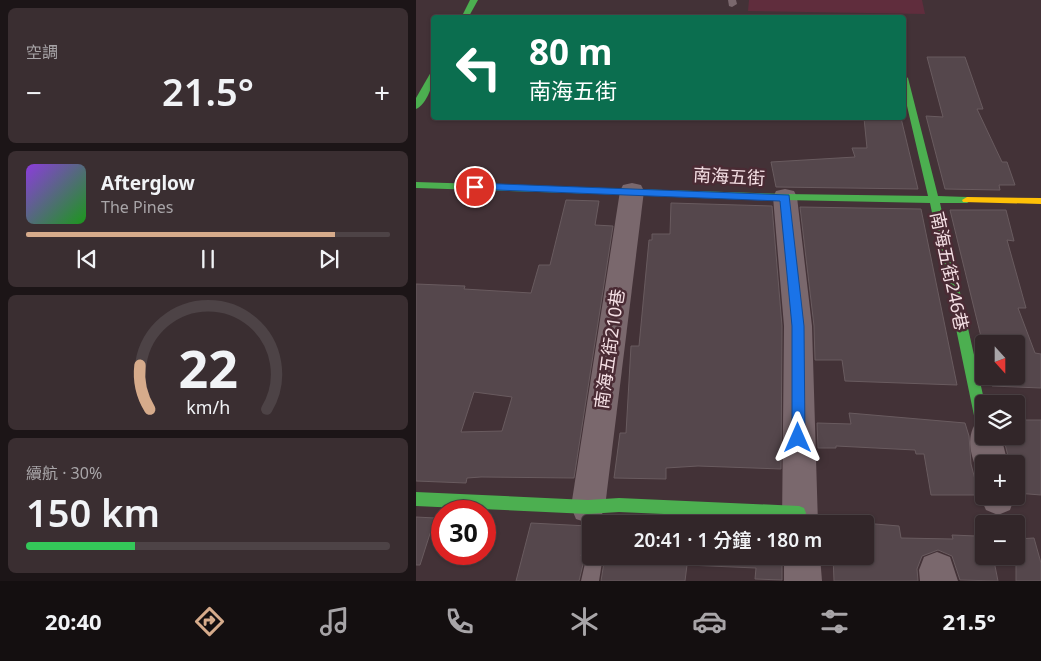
<!DOCTYPE html>
<html lang="zh-TW">
<head>
<meta charset="utf-8">
<style>
	body { margin:0; font-family:"Noto Sans","Noto Sans TC",sans-serif; background:#3a2e31; color:#f1f3f6; height:100vh; display:flex; flex-direction:column; font-size:19px; white-space:nowrap }
	* { box-sizing:border-box; margin:0 }
	p { font-size:16px; color:#a8a5a8 }
	.icon { flex:none; width:28px; height:28px; fill:none; stroke:currentColor; stroke-width:2; stroke-linecap:round; stroke-linejoin:round }
	.map { position:relative; flex:1; overflow:hidden }
	.details { display:flex; flex-direction:column; gap:8px; padding:8px; background:#1c1517; width:416px }
	.details>* { flex:none }
	.banner { position:absolute; left:15px; top:15px; width:475px; height:105px; border-radius:5px; box-shadow:0 1px 4px #0004,0 0 0 1px #4d4346; background:#0b6e4f; color:#fff; overflow:hidden }
	.needle { width:32px; rotate:159deg }
	.tools { position:absolute; left:559px; top:335px; display:grid; gap:10px }
	.tools a { display:grid; place-items:center; width:50px; height:50px; border-radius:5px; background:#322629; box-shadow:0 1px 4px #0004,0 0 0 1px #4d4346; font-size:25px }
	.speed { position:absolute; left:15px; top:500px; display:flex; gap:10px; font-size:25px; font-weight:700; text-align:center }
	.speed>* { display:grid; place-content:center; width:65px; height:65px; border-radius:50%; background:#322629; box-shadow:0 1px 4px #0004,0 0 0 1px #4d4346; line-height:1 }
	.speed .limit { border:8px solid #d22; background:#fff; color:#111 }
	.pin { position:absolute; display:grid; place-items:center; width:42px; height:42px; color:#fff; margin:-21px; border:2px solid #fff; border-radius:50%; box-shadow:0 1px 5px #0007 }
	.me { position:absolute; width:55px; margin:-28px; rotate:0deg; stroke-linejoin:round; filter:drop-shadow(0 0 4px #0008) }
	.turn { display:flex; align-items:center; gap:18px; height:105px; padding:0 15px; font-size:22px }
	.turn .icon { width:65px; height:65px; stroke-width:2.5 }
	.turn b { display:block; font-size:35px; line-height:42px }
	.big { font-size:38px; font-weight:600; line-height:1.1 }
	.details .card { flex:1; display:flex; flex-direction:column; justify-content:center; gap:8px; min-width:0; padding:0 18px; border-radius:8px; background:#3a2e31 }
	.details .dial { align-items:center; gap:0 }
	.dial svg { height:130px; overflow:visible; fill:none; stroke:#4d4346; stroke-width:7; stroke-linecap:round; text-anchor:middle }
	.dial text { fill:#f1f3f6; stroke:none }
	.song { display:flex; align-items:center; gap:15px }
	.cover { width:60px; height:60px; border-radius:8px; background:linear-gradient(135deg,hsl(270 70% 55%),hsl(120 70% 35%)) }
	.played { height:5px; border-radius:2px; background:linear-gradient(90deg,#d6ab8b 85%,#4d4346 85%) }
	.keys { display:flex; justify-content:space-around; direction:ltr }
	.heat { display:flex; justify-content:space-between; align-items:center; font-size:28px; direction:ltr }
	.charge { height:8px; border-radius:4px; background:linear-gradient(90deg,#34c759 30%,#4d4346 0) }
	.trip { position:absolute; left:166px; top:515px; width:292px; height:50px; border-radius:5px; background:#322629; box-shadow:0 1px 4px #0004,0 0 0 1px #4d4346; font-weight:600; line-height:50px; text-align:center }
	.menu { display:flex; height:80px; justify-content:space-around; align-items:center; background:#140f10; color:#a8a5a8 }
	.menu .icon { width:35px; height:35px }
	.menu .active { color:#d6ab8b }
	.menu b { font-size:22px; color:#f1f3f6 }
	main { display:flex; flex:1; min-height:0 }
	.map>svg:first-child { display:block }
	.green { fill:#602d3d }
	.building { fill:#55474c; stroke:#695b5f; fill-rule:evenodd }
	.lines { fill:none; stroke-linecap:round; stroke-linejoin:round }
	.lane { fill:#7a686d; fill-rule:evenodd }
	.street { fill:#7a686d; fill-rule:evenodd }
	.fast { fill:#4caf50; fill-rule:evenodd }
	.slow { fill:#ffc107; fill-rule:evenodd }
	.route { fill:#1a73e8; stroke:#114b97 }
	.labels { text-anchor:middle; stroke-width:5; stroke-linejoin:round; paint-order:stroke }
	.street-label { font-size:18px; fill:#f4dfe4; stroke:#4a2b34 }
</style>
</head>
<body>
<main>
<section class="details">
<div class="card"><p>空調</p>
<div class="heat"><a>−</a><b class="big">21.5°</b><a>+</a></div>
</div>
<div class="card">
<div class="song"><i class="cover"></i><div><b>Afterglow</b><p>The Pines</p></div></div>
<div class="played"></div>
<div class="keys"><svg class="icon" aria-label="previous" viewBox="0 0 24 24"><path d="M18 5L8 12l10 7zM5 5v14"/></svg><svg class="icon" aria-label="pause" viewBox="0 0 24 24"><path d="M8 5v14M16 5v14"/></svg><svg class="icon" aria-label="next" viewBox="0 0 24 24"><path d="M6 5l10 7-10 7zM19 5v14"/></svg></div>
</div>
<div class="card dial"><svg viewBox="0 0 100 80">
<path d="M14 69A42 42 0 1 1 86 69"/>
<path d="M14 69A42 42 0 0 1 8 42" stroke="#d6ab8b"/>
<text x="50" y="56" font-size="32" font-weight="700">22</text>
<text x="50" y="72" font-size="11">km/h</text>
</svg></div>
<div class="card"><p>續航 · 30%</p><b class="big">150 km</b><div class="charge"></div></div>
</section>
<div class="map">
<svg width="625" height="581" viewBox="0 0 625 581">
	<rect width="100%" height="100%" fill="#433237"/>
	<path class="green" d="M333 0H506L509 14 332 11Z"/>
	<g class="building">
		<path d="M511 57H549L567 109H561L586 162H591L599 185H583L584 190 529 189 510 116 527 117Z"/>
		<path d="M448 118H485L502 189 360 187 355 162 439 157 436 148H451Z"/>
		<path d="M150 200 183 201 179 225 197 226 158 478 65 477 51 478 50 483 0 481V284L49 286 48 289 115 293 123 265H134ZM58 392 96 397 86 431 45 432Z"/>
		<path d="M255 203 356 206 366 326 365 469 282 466 250 468V479L198 478 204 433H210L215 346H223L233 240H236V234H254Z"/>
		<path d="M384 207 505 209 541 385 429 381 426 360H399L398 326Z"/>
		<path d="M534 210H590L598 241 591 240 610 308H602L619 353 625 354V388L576 386 573 376H600V344H568V349Z"/>
		<path d="M433 413 549 423 553 436 555 464 563 495H515L508 454H500L499 450 420 446V448H402L401 423 435 424Z"/>
		<path d="M600 420H625V495L600 493V464H594L587 436H600Z"/>
		<path d="M0 517 19 518 4 565H0Z"/>
		<path d="M446 521 447 523 483 526 485 538 537 539 536 535 560 536 564 556H577L582 581 544 580 536 556 522 550 506 556 501 569 502 581H418L417 556H450V524H417V522Z"/>
		<path d="M115 523 172 526 165 556H169L163 581H100Z"/>
		<path d="M618 538 625 563V581H600V539Z"/>
		<path d="M189 556H366V580L339 579 340 568 271 565 269 581H185Z"/>
	</g>
	<g class="lines">
		<g class="lane">
			<path d="M312 0H320L321 4 316 7 313 6Z"/>
			<path d="M175 548V556H187L183 581H165L172 550Z"/>
		</g>
		<g class="street">
			<path d="M216 183 225 185 228 191 189 507 184 519 172 523 160 519 155 507 204 191 207 185Z"/>
			<path d="M369 189 378 191 381 197 396 326 402 524H366L368 326 357 197 360 191Z"/>
			<path d="M568 422V436H585L592 464H568V476L563 475C556 459 550 441 558 426Z"/>
			<path d="M568 490V496H599L594 510 582 515 570 510 565 499Z"/>
			<path d="M521 552 534 557 542 581H504L503 570 508 557Z"/>
			<path d="M368 556H404L406 581H368Z"/>
		</g>
		<g class="fast">
			<path d="M54 0H62L52 18H45Z"/>
			<path d="M15 72H18C18 83 11 104 0 109V98Z"/>
			<path d="M488 75 492 78 522 196 551 197 556 200 551 203H524L569 404 568 436 563 434 561 430 514 203 369 200 0 188V182L369 194 512 196 488 93Z"/>
			<path d="M0 492 172 500 203 498 383 506 388 508 390 513 388 518 383 520 203 512 172 514 0 506Z"/>
		</g>
		<path class="slow" d="M551 197 625 198V204L547 202 546 200Z"/>
	</g>
	<path class="route" d="M59 183 373 195 388 326 389 438 387 442 382 444 378 442 376 438V326L364 201 55 189V184Z"/>
	<g class="labels">
		<g class="street-label">
			<text transform="translate(313 177) rotate(3)" y="6">南海五街</text>
			<text transform="translate(533 271) rotate(78)" y="6">南海五街246巷</text>
			<text transform="translate(194 349) rotate(-82)" y="6">南海五街210巷</text>
		</g>
	</g>
</svg>
<div class="tools">
<a><svg class="needle" viewBox="-14 -14 28 28"><path d="M0-13l5 13h-10z" fill="#e53935"/><path d="M0 13l5-13h-10z" fill="#a8a5a8"/></svg></a>
<a><svg class="icon" aria-label="layers" viewBox="0 0 24 24"><path d="M12 4l9 5-9 5-9-5zM3 14l9 5 9-5"/></svg></a>
<a>+</a>
<a>−</a>
</div>
<div class="speed"><div class="limit">30</div></div>
<div class="pin" style="left:59px;top:187px;background:#d93025"><svg class="icon" aria-label="arrive" viewBox="0 0 24 24"><path d="M6 21V4h12l-3 4 3 4H6"/></svg></div>
<svg class="me" style="left:382px;top:438px" viewBox="-20 -20 40 40"><path d="M0-17L14 15 0 8-14 15z" fill="#1a73e8" stroke="#fff" stroke-width="4"/></svg>
<div class="trip">20:41 · 1 分鐘 · 180 m</div>
<div class="banner">
<div class="turn"><svg class="icon" aria-label="left" viewBox="0 0 24 24"><path d="M17 20v-9H6M10 6l-5 5 5 5"/></svg><div><b>80 m</b>南海五街</div></div>
</div>
</div>
</main>
<nav class="menu">
<b>20:40</b>
<svg class="icon active" aria-label="directions" viewBox="0 0 24 24"><path d="M12 3l9 9-9 9-9-9zM9 14v-3h6M13 9l2 2-2 2"/></svg>
<svg class="icon" aria-label="music" viewBox="0 0 24 24"><path d="M9 18V5l10-2v13"/><circle cx="6" cy="18" r="3"/><circle cx="16" cy="16" r="3"/></svg>
<svg class="icon" aria-label="phone" viewBox="0 0 24 24"><path d="M5 4h4l2 5-3 2q2 4 5 5l2-3 5 2v4C11 20 4 13 5 4z"/></svg>
<svg class="icon" aria-label="climate" viewBox="0 0 24 24"><path d="M12 3v18M4 7l16 10M4 17L20 7"/></svg>
<svg class="icon" aria-label="car" viewBox="0 0 24 24"><path d="M5 17H2v-5l4-1 3-4h7l3 4 3 1v5h-3M9 17h6M6 11h13"/><circle cx="7" cy="17" r="2"/><circle cx="17" cy="17" r="2"/></svg>
<svg class="icon" aria-label="filters" viewBox="0 0 24 24"><path d="M4 7h16M4 17h16"/><circle cx="9" cy="7" r="2"/><circle cx="15" cy="17" r="2"/></svg>
<b>21.5°</b>
</nav>
</body>
</html>
